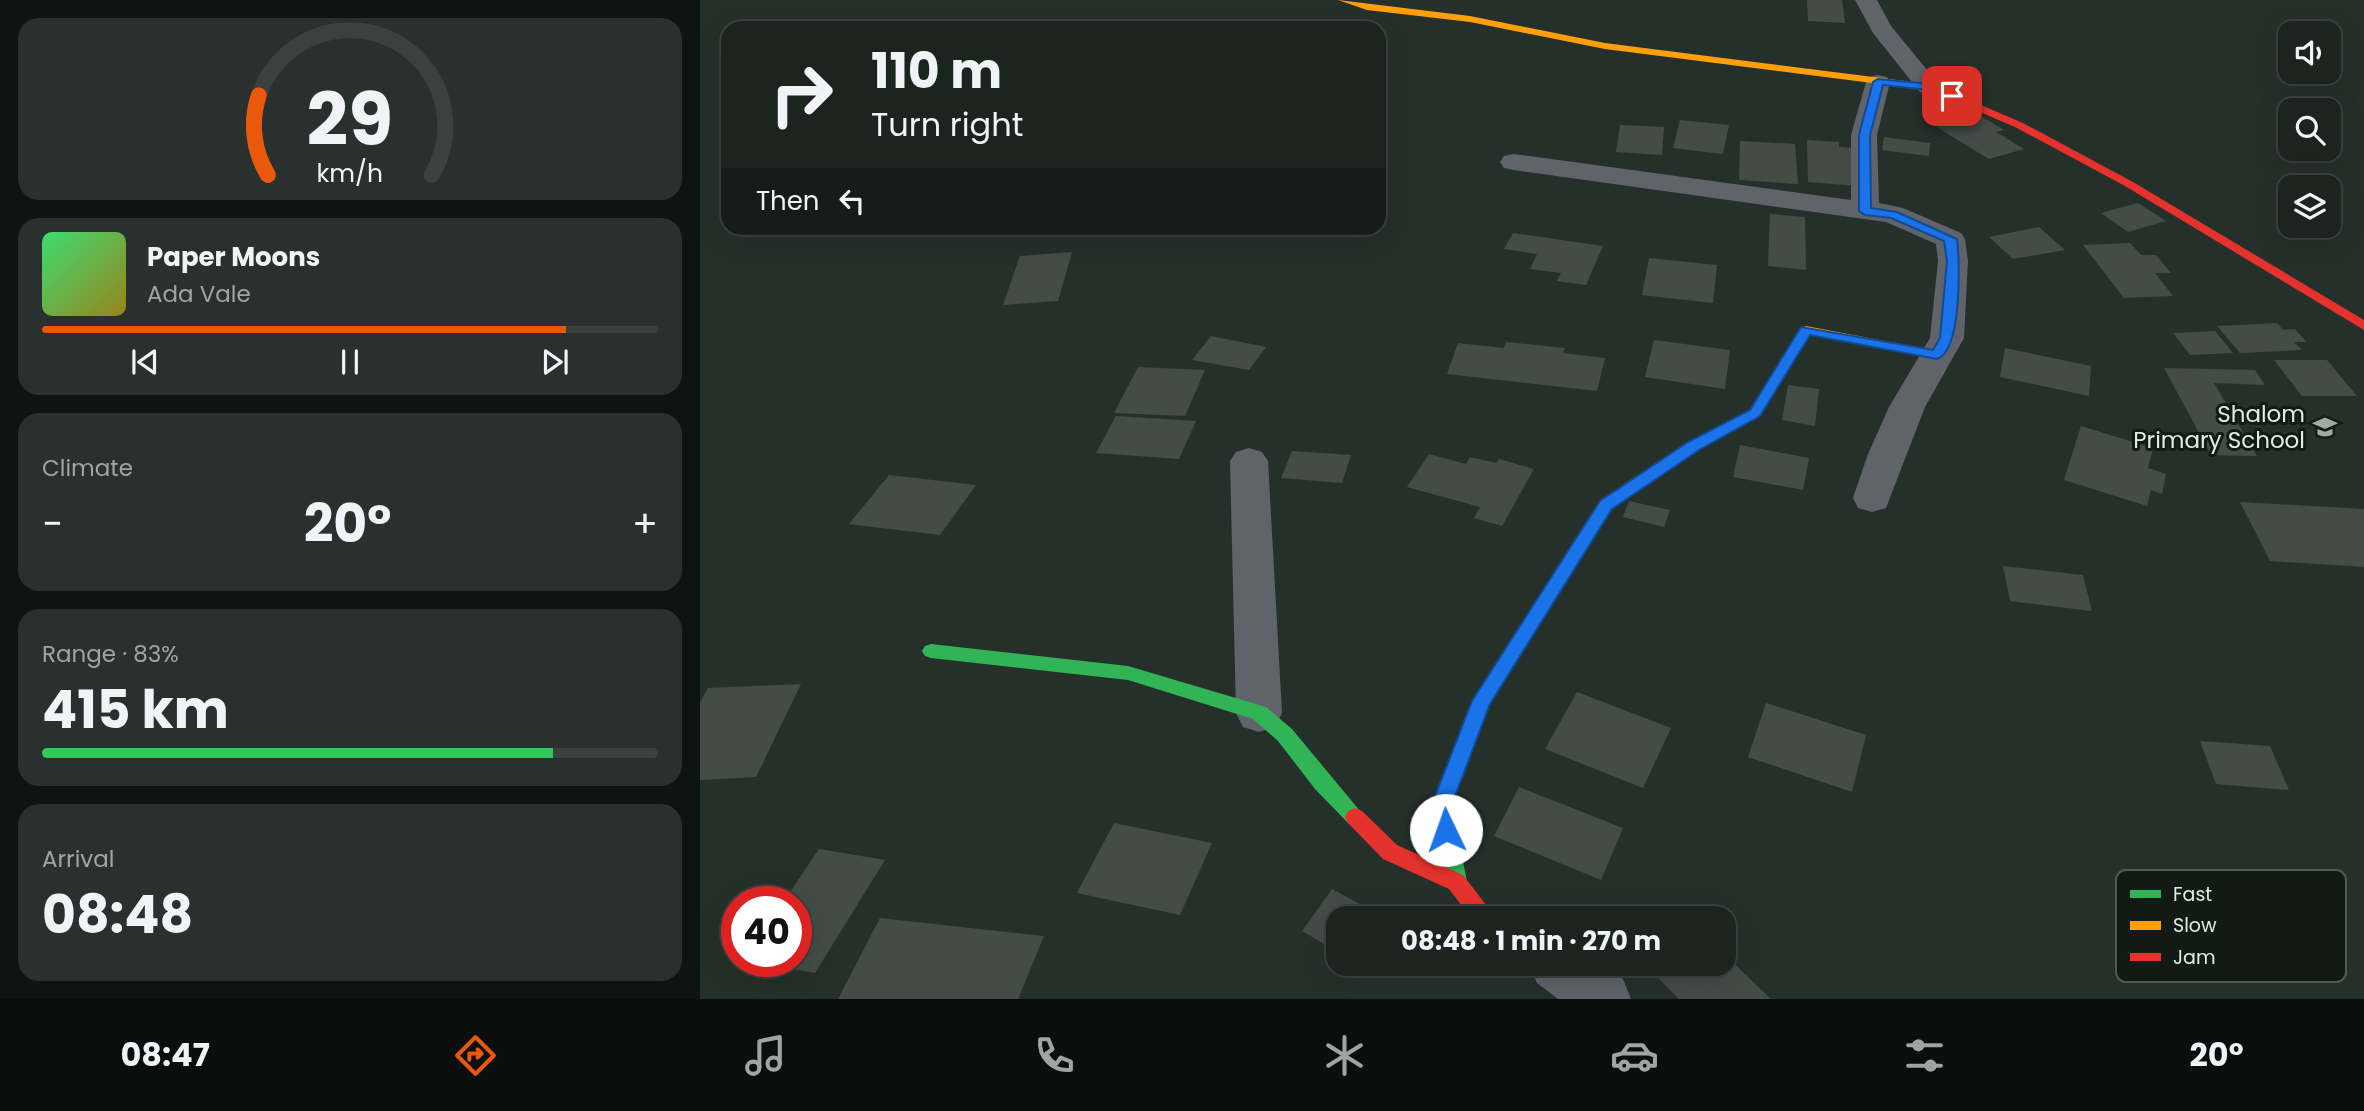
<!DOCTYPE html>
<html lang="en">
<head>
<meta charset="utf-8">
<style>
	body { margin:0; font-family:Poppins,sans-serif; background:#29302d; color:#f1f3f6; height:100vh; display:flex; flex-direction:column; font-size:26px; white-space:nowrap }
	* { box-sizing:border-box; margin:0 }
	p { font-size:23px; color:#a0a4a5 }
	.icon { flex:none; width:38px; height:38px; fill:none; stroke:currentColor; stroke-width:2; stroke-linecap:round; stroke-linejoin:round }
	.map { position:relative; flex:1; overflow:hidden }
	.drawer { display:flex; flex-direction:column; gap:18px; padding:18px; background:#0f1412; width:700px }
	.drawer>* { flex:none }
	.hud { position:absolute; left:21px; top:21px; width:665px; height:214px; border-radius:21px; box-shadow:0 7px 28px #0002,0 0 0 2px #3a413e; background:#1c2420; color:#f1f3f6; overflow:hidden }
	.buttons { position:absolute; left:1578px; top:21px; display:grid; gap:14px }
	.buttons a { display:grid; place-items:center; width:63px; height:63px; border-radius:14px; background:#1c2420; box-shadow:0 7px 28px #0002,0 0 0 2px #3a413e; font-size:35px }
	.speed { position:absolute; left:21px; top:886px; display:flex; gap:14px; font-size:35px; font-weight:700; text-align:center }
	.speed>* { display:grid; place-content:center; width:91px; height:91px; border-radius:50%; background:#1c2420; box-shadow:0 7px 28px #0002,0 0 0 2px #3a413e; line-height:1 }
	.speed .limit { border:10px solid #d22; background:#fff; color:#111 }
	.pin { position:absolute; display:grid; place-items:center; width:60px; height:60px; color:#fff; margin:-30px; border-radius:14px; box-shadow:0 4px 10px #0006 }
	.me { position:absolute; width:77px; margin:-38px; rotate:357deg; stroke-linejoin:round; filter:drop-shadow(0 0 5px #0008) }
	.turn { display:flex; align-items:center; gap:24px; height:147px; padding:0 35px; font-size:32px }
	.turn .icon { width:91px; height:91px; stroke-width:2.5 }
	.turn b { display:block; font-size:49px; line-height:60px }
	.then { display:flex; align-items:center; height:66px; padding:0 35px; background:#0003; gap:14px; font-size:26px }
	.big { font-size:52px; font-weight:700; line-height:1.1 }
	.drawer .widget { flex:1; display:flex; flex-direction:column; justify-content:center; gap:10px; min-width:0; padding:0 24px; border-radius:21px; background:#29302d }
	.drawer .dial { align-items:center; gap:0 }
	.dial svg { height:182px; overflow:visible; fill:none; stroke:#3a413e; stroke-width:7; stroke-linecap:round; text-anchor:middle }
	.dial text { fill:#f1f3f6; stroke:none }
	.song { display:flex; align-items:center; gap:21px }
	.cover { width:84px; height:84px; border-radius:10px; background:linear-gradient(135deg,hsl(140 70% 55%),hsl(50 70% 35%)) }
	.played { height:7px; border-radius:4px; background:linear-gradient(90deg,#ea580c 85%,#3a413e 85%) }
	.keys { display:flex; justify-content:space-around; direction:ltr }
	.heat { display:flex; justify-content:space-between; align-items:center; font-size:38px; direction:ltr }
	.charge { height:10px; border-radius:5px; background:linear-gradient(90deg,#34c759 83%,#3a413e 0) }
	.trip { position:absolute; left:626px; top:906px; width:410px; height:70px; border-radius:21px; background:#1c2420; box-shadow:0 7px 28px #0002,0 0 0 2px #3a413e; font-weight:700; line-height:70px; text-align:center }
	.tabs { display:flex; height:112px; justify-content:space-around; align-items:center; background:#0b0e0d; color:#a0a4a5 }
	.tabs .icon { width:49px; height:49px }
	.tabs .active { color:#ea580c }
	.tabs b { font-size:32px; color:#f1f3f6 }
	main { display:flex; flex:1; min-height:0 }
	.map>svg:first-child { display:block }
	.building { fill:#444c48 }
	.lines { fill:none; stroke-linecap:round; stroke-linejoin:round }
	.street { fill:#60636a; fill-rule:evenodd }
	.fast { fill:#30b455; fill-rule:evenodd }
	.slow { fill:#ff9f0a; fill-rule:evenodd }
	.jam { fill:#e5322d; fill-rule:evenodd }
	.route { fill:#1a73e8; stroke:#114b97; stroke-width:2 }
	.labels { text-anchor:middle; stroke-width:6; stroke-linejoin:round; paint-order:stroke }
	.poi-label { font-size:23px; fill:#e1ece6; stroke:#121a15; text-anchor:end }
	.key { fill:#121a15; stroke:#505954; stroke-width:2 }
	.key-label { font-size:19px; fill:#e1ece6 }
</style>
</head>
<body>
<main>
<section class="drawer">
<div class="widget dial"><svg viewBox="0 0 100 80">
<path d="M14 69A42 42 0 1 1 86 69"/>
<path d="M14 69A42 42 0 0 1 10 34" stroke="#ea580c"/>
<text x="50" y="56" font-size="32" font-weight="700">29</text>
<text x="50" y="72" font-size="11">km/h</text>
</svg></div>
<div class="widget">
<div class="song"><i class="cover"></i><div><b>Paper Moons</b><p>Ada Vale</p></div></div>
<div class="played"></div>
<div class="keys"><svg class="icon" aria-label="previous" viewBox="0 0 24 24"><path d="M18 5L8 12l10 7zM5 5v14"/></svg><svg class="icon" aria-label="pause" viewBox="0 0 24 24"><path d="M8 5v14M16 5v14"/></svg><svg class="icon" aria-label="next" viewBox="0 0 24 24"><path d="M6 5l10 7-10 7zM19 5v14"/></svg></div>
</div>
<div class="widget"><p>Climate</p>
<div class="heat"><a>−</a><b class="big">20°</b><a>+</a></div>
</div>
<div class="widget"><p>Range · 83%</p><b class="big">415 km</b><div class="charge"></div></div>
<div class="widget"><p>Arrival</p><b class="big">08:48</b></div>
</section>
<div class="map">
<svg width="1664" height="999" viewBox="0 0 1664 999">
	<rect width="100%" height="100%" fill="#26302b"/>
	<g class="building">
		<path d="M1107 0H1142L1145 23 1108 21Z"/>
		<path d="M1277 114 1304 130 1296 132 1324 149 1289 159 1235 126Z"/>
		<path d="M980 120 1029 125 1023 154 973 148Z"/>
		<path d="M920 125 964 127 962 155 916 152Z"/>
		<path d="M1184 137 1230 143 1229 156 1182 150Z"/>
		<path d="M1107 140 1139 142V147L1155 148 1158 186 1108 182Z"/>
		<path d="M1040 141 1095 144 1098 184 1039 180Z"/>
		<path d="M1438 203 1466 221 1428 232 1401 213Z"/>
		<path d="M1070 214 1105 217 1106 270 1068 266Z"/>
		<path d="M1339 227 1365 250 1313 259 1289 237Z"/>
		<path d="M813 233 903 246 886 285 857 281 861 273 830 269 837 254 804 249Z"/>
		<path d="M1430 243 1441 255H1456L1471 273H1455L1473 296 1424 298 1383 245Z"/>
		<path d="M372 252 358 301 303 305 320 256Z"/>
		<path d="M949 258 1017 265 1013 303 942 295Z"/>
		<path d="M1577 323 1583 330 1595 329 1606 342H1594L1602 350 1540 353 1517 326Z"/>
		<path d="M1515 331 1533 353 1490 355 1473 333Z"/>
		<path d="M511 336 566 347 549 370 492 360Z"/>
		<path d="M954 340 1030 350 1025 389 945 377Z"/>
		<path d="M806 342 865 348 863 353 905 358 897 391 747 374 758 343 804 348Z"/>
		<path d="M1305 348 1391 366 1389 396 1300 377Z"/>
		<path d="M1574 360H1627L1657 396H1602Z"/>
		<path d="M438 367 505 370 485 416 414 413Z"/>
		<path d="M1464 368 1555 370 1565 385 1514 383 1557 456 1511 455Z"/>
		<path d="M1088 385 1119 389 1115 426 1082 420Z"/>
		<path d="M416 416 496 421 479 459 396 453Z"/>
		<path d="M1381 426 1453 448 1448 468 1466 474 1462 494 1451 490 1447 506 1364 480Z"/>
		<path d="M1040 445 1109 458 1103 490 1033 477Z"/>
		<path d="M592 451 651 455 642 483 581 478Z"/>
		<path d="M729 454 766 464 770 457 796 463 799 459 834 469 802 526 774 518 780 507 707 487Z"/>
		<path d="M189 475 276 485 240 535 149 524Z"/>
		<path d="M929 501 970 510 964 527 923 517Z"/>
		<path d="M1540 502 1664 509V567L1570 561Z"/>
		<path d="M1303 566 1383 575 1392 611 1310 601Z"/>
		<path d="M101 684 56 777 0 780V702L8 688Z"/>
		<path d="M877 692 971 728 943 788 845 749Z"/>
		<path d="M1066 703 1166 735 1152 792 1048 757Z"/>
		<path d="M1500 741 1570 746 1589 790 1516 784Z"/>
		<path d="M819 787 923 828 901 880 794 836Z"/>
		<path d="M414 823 512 843 480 915 377 893Z"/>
		<path d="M119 849 185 860 115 973 57 962 96 961V901H84Z"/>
		<path d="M632 889 687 919H639V953L602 931Z"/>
		<path d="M974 908 986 919H962Z"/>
		<path d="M180 918 344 936 318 999H138Z"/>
		<path d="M1024 954 1071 999H979L944 964H1024Z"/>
	</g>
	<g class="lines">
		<g class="street">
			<path d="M1155 0H1177L1191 26 1241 87 1238 92 1229 94 1220 92 1173 33Z"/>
			<path d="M1178 75 1187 77 1190 82 1177 135 1179 203 1203 208 1261 233 1265 239 1268 261 1264 338 1225 407 1186 508 1172 512 1158 508 1153 498 1168 454 1189 407 1230 338 1238 261 1236 244 1186 222 814 170 804 168 800 162 804 156 814 154 1151 200V135L1166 82 1169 77Z"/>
			<path d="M549 448 562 452 568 461 582 713 575 727 559 732 543 727 536 713 530 461 536 452Z"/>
			<path d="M829 964H902L923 979 931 999H858L837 983Z"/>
		</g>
		<g class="fast">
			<path d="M889 526 895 528 897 532 790 704 752 804 767 882 763 889 756 892 749 889 745 882 732 804 775 696 883 528Z"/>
			<path d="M231 644 428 666 566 707 592 729 665 817 662 823 655 826 648 823 615 789 578 741 553 719 428 680 231 658 225 656 222 651 225 646Z"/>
		</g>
		<g class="slow">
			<path d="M638 0 770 16 905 43 1229 84 1249 93 1244 96 1227 90 905 49 770 22 667 10Z"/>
			<path d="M1106 326 1237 351 1244 355 1237 359 1110 335 1060 416 999 450 912 509 895 536H883L881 532 900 501 989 442 1050 410 1099 330Z"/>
		</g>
		<g class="jam">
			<path d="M1240 91H1248L1323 123 1433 182 1664 320V330L1425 186 1315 127 1240 95Z"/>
			<path d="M655 808 662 811 697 845 763 875 797 919H772L749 889 683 859 648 823 645 817 648 811Z"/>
		</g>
	</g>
	<path class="route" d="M1178 79 1230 84 1257 96 1252 100 1228 90 1183 85 1170 135 1171 208 1197 212 1257 239C1260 262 1262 351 1237 359L1110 335 1060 416 999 450 912 509 790 704 752 804 757 830 754 837 746 839 739 837 732 804 772 701 900 501 988 442 1050 410 1101 327 1233 350 1240 338 1247 261 1244 241 1191 218 1165 215 1159 211V135L1173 82Z"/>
	<defs>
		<g id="school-bare" transform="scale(1.89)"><path d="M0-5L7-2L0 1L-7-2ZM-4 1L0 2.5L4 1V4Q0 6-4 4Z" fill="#a0aaa5" stroke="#121a15" stroke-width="2.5" paint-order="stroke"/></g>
	</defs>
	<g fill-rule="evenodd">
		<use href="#school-bare" x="1625" y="427"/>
	</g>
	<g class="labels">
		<g class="poi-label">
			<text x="1605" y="422">Shalom<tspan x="1605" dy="26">Primary School</tspan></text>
		</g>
	</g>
	<rect x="1416" y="870" width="230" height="112" rx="10" class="key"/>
	<rect x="1430" y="890" width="31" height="8" fill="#30b455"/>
	<rect x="1430" y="921" width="31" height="9" fill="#ff9f0a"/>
	<rect x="1430" y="953" width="31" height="8" fill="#e5322d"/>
	<g class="key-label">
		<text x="1473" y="901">Fast</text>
		<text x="1473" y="932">Slow</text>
		<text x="1473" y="964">Jam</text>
	</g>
</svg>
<div class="buttons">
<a><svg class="icon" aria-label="sound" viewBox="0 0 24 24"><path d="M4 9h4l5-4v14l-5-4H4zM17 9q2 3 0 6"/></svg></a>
<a><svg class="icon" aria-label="search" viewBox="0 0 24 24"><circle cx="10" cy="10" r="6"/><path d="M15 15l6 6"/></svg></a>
<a><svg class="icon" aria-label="layers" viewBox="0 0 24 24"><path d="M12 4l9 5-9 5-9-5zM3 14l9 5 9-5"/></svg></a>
</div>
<div class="speed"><div class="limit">40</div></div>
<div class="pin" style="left:1252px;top:96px;background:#d93025"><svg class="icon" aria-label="arrive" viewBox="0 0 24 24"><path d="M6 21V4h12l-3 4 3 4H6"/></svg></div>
<svg class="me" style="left:746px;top:830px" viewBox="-20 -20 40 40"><circle r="19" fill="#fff"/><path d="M0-13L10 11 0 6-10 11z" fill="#1a73e8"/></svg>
<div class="trip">08:48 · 1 min · 270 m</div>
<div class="hud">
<div class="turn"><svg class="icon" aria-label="right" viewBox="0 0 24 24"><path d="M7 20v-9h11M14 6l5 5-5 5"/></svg><div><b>110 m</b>Turn right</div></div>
<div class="then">Then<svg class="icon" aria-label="left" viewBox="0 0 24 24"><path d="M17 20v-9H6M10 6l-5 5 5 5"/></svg></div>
</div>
</div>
</main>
<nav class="tabs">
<b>08:47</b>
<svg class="icon active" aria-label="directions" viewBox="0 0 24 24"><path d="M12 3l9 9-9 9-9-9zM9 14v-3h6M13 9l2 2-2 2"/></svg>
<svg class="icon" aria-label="music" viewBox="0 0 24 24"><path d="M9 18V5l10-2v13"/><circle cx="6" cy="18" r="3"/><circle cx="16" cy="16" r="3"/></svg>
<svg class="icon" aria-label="phone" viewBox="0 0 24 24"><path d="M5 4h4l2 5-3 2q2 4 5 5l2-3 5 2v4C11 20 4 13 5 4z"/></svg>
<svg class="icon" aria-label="climate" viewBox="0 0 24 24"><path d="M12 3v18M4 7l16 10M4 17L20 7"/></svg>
<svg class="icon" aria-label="car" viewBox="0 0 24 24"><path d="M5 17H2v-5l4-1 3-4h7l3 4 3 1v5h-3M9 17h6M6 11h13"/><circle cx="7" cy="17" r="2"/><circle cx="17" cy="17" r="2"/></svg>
<svg class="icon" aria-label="filters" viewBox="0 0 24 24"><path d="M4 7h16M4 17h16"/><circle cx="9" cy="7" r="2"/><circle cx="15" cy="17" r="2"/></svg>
<b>20°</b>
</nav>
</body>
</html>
